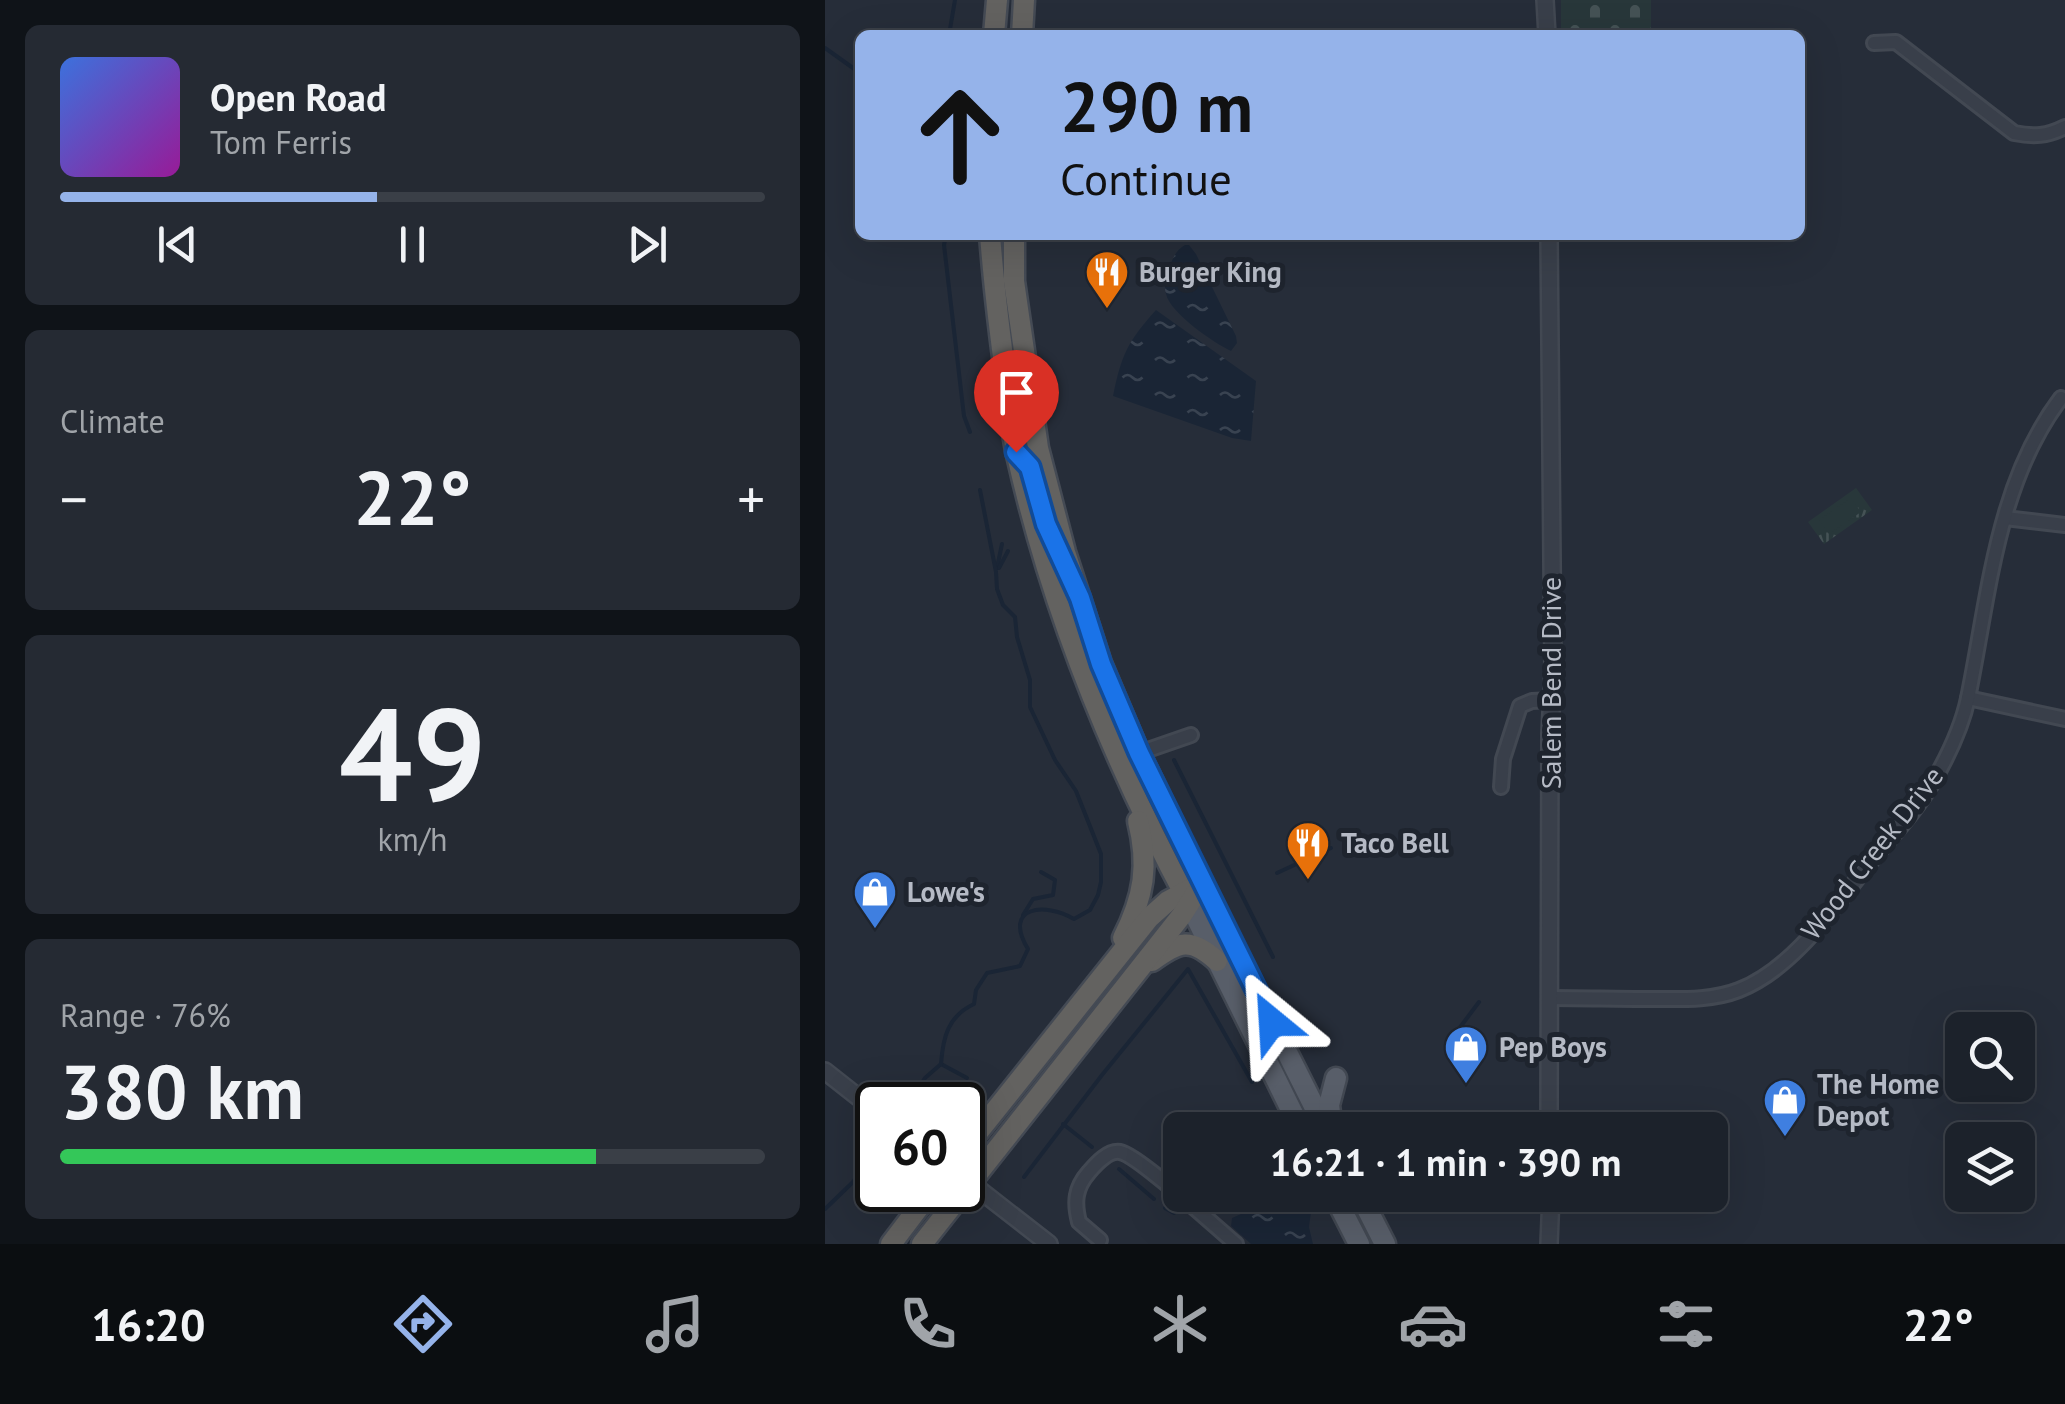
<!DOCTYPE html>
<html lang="en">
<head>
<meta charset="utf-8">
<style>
	body { margin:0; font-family:"PT Sans",sans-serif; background:#252a33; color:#f1f3f6; height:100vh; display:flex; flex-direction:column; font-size:38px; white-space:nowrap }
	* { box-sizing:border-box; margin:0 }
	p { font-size:32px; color:#a0a4a9 }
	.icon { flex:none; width:55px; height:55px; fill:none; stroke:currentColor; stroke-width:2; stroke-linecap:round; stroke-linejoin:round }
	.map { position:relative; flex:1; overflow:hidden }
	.side { display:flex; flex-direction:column; gap:25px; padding:25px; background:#0f1318; width:825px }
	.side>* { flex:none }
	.hud { position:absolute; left:30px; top:30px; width:950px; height:210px; border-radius:15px; box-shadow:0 10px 40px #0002,0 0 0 2px #3a3f47; background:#95b3ea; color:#111; overflow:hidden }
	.fabs { position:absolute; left:1120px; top:1012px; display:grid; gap:20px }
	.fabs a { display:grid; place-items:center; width:90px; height:90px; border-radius:15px; background:#1c222b; box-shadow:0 10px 40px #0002,0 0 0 2px #3a3f47; font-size:50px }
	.speed { position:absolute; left:30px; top:1082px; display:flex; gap:20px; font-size:50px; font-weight:700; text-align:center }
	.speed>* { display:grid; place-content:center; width:130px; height:130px; border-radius:50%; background:#1c222b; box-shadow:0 10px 40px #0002,0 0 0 2px #3a3f47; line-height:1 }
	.speed .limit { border:5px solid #111; border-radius:15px; background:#fff; color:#111 }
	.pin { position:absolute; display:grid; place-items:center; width:85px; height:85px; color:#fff; margin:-102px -42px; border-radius:50% 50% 50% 0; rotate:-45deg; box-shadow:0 0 10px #0007 }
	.pin .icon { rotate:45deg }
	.me { position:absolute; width:110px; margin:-55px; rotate:333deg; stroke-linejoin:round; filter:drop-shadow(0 0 8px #0008) }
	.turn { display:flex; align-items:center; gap:35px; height:210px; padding:0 40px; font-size:45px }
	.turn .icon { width:130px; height:130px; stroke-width:2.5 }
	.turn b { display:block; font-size:70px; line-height:85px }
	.big { font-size:75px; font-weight:700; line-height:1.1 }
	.side .tile { flex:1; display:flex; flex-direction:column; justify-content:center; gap:15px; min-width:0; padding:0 35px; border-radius:15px; background:#252a33 }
	.side .dial { align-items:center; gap:0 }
	.dial b { font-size:130px; line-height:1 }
	.song { display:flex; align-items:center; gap:30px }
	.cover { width:120px; height:120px; border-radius:15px; background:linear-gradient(135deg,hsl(220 70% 55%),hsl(300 70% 35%)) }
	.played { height:10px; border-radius:5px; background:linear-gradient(90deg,#95b3ea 45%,#3a3f47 45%) }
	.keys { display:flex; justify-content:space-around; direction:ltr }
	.heat { display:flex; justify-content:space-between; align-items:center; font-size:55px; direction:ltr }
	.charge { height:15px; border-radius:8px; background:linear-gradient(90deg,#34c759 76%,#3a3f47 0) }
	.trip { position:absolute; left:338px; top:1112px; width:565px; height:100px; border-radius:15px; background:#1c222b; box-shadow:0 10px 40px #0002,0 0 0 2px #3a3f47; font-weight:700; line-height:100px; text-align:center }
	.tab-bar { display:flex; height:160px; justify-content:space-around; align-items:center; background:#0b0e11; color:#a0a4a9 }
	.tab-bar .icon { width:70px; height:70px }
	.tab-bar .current { color:#95b3ea }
	.tab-bar b { font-size:45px; color:#f1f3f6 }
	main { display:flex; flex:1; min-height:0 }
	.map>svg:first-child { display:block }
	.grass { fill:url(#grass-tufts) }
	.cemetery { fill:url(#cemetery-stones) }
	.garden { fill:#28373a }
	.water { fill:url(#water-ripples) }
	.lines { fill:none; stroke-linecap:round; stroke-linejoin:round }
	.stream { stroke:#1a2535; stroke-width:4 }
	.minor-casing { stroke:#424852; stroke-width:18 }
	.tertiary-casing { stroke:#424852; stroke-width:20 }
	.primary-casing { stroke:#424852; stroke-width:25 }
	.trunk-casing { stroke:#444a54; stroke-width:25 }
	.minor { stroke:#393f4a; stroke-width:12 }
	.tertiary { stroke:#393f4a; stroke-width:15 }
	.primary { stroke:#585e69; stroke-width:20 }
	.trunk { stroke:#636260; stroke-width:20 }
	.route-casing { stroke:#114b97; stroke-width:25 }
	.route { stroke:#1a73e8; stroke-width:18 }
	.labels { text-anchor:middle; stroke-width:10; stroke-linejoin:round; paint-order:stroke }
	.poi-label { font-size:28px; font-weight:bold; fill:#b5bac5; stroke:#1e242e; text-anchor:start }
	.street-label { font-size:28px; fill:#b5bac5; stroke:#1e242e }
</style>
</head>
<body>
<main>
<section class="side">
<div class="tile">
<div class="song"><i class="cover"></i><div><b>Open Road</b><p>Tom Ferris</p></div></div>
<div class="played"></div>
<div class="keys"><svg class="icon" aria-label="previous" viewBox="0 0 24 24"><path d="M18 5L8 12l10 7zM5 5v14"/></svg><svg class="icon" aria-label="pause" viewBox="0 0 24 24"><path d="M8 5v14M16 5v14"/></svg><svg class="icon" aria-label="next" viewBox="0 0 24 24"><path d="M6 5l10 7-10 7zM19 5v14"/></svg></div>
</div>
<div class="tile"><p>Climate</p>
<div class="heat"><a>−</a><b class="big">22°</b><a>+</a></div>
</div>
<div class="tile dial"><b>49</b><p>km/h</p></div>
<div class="tile"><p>Range · 76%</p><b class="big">380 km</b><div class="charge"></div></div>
</section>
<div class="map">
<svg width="1240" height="1244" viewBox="0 0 1240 1244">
	<defs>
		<pattern id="grass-tufts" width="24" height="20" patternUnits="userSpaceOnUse" patternTransform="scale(2.5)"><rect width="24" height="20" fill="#28373a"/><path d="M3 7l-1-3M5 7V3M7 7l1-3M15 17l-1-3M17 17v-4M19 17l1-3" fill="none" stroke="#455255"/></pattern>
		<pattern id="cemetery-stones" width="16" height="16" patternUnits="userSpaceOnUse" patternTransform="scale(2.5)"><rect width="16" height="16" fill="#28373a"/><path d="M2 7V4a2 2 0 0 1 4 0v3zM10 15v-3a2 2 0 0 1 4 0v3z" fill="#455255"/></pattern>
		<pattern id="water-ripples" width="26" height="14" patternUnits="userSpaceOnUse" patternTransform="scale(2.5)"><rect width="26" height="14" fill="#1a2535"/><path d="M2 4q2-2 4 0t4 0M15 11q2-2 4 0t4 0" fill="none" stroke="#394351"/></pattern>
	</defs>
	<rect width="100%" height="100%" fill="#262d39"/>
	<path class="grass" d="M1031 488 1047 510 999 544 983 522Z"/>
	<rect class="cemetery" x="736" y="0" width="90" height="35"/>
	<path class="garden" d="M1026 498 1036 512 1004 534 994 520Z"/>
	<g class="water">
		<path d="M360 245H364L371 254 411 336 412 343 406 351C389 343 345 313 341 294 338 285 342 272 346 263 350 254 352 250 360 245Z"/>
		<path d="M331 310 431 381 426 441 407 438 288 396C296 355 303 341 331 310Z"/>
		<path d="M458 1195H485L488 1198 484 1227 488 1244H426L406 1226 407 1218Z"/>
	</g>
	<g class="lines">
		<g class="stream">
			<path d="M124 35 130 0"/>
			<path d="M0 48 35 73"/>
			<path d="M121 235 119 245 139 416 145 432"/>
			<path d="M172 568 177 544"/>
			<path d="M174 568 183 551"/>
			<path d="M349 760 448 957"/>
			<path d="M452 873 506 848"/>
			<path d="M198 915 208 899 228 895 230 880 216 872"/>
			<path d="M633 1030 654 1002"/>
			<path d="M116 1064 142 1078"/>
			<path d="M84 1103 100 1078 116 1064C118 1037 123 1016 149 1004L151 990 162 973 195 966 203 949C177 906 220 902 249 919L265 910 273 895 276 882V854L251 791 230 760 205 707V680L192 637 190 617 178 605 172 589 171 572 155 490"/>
			<path d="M238 1124 267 1147"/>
			<path d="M294 1169 329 1199"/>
			<path d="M199 1177 277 1075 363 969 427 1082"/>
			<path d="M340 1208 349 1213"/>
			<path d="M0 1209 27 1183 52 1152"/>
		</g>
		<g class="minor-casing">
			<g id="minor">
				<path d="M1049 43 1071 42 1189 133C1209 137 1222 136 1240 127"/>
				<path d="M1180 518 1240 525"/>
				<path d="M1143 698 1240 719"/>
				<path d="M314 753 366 735"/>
				<path d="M676 787 678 759 695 706 707 701 727 700"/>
				<path d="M726 998C759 998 792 999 824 999 854 999 886 1001 914 990 970 968 1011 904 1048 859 1069 834 1092 810 1108 782 1123 756 1137 727 1143 698 1164 596 1171 484 1236 398"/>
				<path d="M275 1240 254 1222C249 1202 250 1188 264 1172 271 1164 283 1150 295 1152 313 1155 392 1228 411 1244"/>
			</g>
		</g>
		<g class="tertiary-casing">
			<g id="tertiary">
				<path d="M720 0 722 35"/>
				<path d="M724 235 728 670 725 734 724 1130"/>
				<path d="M0 1071 52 1112"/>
				<path d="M138 1177 224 1244"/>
				<path d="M724 1244 726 1195"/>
			</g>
		</g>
		<g class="primary-casing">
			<g id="primary">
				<path d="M377 883 501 1130"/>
				<path d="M364 903 476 1130"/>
				<path d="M507 1128 504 1105 511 1078"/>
				<path d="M509 1195 534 1244"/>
				<path d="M535 1195 560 1244"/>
			</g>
		</g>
		<g class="trunk-casing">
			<g id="trunk">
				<path d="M169 35 172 0"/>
				<path d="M197 35 199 0"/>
				<path d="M165 235C169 286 175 336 182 387 185 410 187 433 192 455 227 612 288 761 364 903"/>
				<path d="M189 235V281L213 448 240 552 276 663 314 753 377 883"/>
				<path d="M298 938C319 897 324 865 313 821"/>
				<path d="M327 961C354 941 366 937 392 961"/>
				<path d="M138 1151 324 918 343 901 371 886"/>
				<path d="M66 1244 107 1190"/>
				<path d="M97 1244 357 915 371 893"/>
			</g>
		</g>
		<use href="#minor" class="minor"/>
		<use href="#tertiary" class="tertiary"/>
		<use href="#primary" class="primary"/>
		<use href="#trunk" class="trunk"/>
	</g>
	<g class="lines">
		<g class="route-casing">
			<path id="route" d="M191 452 205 467 221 524 255 598 276 664 314 753 447 1022"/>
		</g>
		<use href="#route" class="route"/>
	</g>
	<defs>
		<g id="restaurant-pin" transform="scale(2.25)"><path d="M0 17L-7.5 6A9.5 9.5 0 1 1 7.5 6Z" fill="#e8710a" stroke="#1e242e"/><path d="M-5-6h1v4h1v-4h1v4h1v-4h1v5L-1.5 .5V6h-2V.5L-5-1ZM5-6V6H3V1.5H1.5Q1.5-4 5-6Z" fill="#fff"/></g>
		<g id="shop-pin" transform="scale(2.25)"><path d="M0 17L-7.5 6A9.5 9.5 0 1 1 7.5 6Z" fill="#3f7fe0" stroke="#1e242e"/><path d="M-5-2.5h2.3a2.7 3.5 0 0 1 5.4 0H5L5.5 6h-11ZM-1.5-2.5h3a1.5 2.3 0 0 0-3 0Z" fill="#fff"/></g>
	</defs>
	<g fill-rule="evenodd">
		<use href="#restaurant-pin" x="282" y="272"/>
		<use href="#restaurant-pin" x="483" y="843"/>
		<use href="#shop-pin" x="50" y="892"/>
		<use href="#shop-pin" x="641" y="1047"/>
		<use href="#shop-pin" x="960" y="1100"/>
	</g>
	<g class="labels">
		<g class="poi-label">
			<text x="314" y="282">Burger King</text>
			<text x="516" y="853">Taco Bell</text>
			<text x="82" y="902">Lowe's</text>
			<text x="674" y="1057">Pep Boys</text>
			<text x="992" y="1094">The Home<tspan x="992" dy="32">Depot</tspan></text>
		</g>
		<g class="street-label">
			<text transform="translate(726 683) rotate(-90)" y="10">Salem Bend Drive</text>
			<text transform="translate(1047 853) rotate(-52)" y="10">Wood Creek Drive</text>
		</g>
	</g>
</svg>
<div class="fabs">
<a><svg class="icon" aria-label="search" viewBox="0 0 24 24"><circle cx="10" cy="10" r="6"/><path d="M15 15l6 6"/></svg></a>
<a><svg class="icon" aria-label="layers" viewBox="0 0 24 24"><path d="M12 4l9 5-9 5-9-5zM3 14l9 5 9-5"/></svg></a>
</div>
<div class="speed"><div class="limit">60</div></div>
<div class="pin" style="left:191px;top:452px;background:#d93025"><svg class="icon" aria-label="arrive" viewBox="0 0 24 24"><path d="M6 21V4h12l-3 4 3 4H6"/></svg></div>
<svg class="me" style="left:447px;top:1022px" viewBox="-20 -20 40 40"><path d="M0-17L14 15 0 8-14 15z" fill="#1a73e8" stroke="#fff" stroke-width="4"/></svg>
<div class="trip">16:21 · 1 min · 390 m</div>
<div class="hud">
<div class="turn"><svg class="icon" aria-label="ahead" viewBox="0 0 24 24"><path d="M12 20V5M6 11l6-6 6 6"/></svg><div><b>290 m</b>Continue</div></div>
</div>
</div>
</main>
<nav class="tab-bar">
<b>16:20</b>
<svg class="icon current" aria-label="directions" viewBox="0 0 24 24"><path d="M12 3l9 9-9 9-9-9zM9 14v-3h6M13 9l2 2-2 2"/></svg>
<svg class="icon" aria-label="music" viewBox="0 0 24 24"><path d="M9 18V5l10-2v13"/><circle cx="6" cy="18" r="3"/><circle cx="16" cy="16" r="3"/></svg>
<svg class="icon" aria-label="phone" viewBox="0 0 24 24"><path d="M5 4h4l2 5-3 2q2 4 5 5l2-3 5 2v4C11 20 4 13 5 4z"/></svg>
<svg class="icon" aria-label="climate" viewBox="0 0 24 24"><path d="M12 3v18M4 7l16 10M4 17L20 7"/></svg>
<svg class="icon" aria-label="car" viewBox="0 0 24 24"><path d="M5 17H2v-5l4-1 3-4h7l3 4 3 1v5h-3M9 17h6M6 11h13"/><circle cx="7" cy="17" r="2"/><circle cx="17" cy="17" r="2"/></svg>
<svg class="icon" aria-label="filters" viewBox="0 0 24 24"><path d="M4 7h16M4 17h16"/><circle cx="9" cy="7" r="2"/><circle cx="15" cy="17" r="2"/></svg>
<b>22°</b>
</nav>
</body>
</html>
